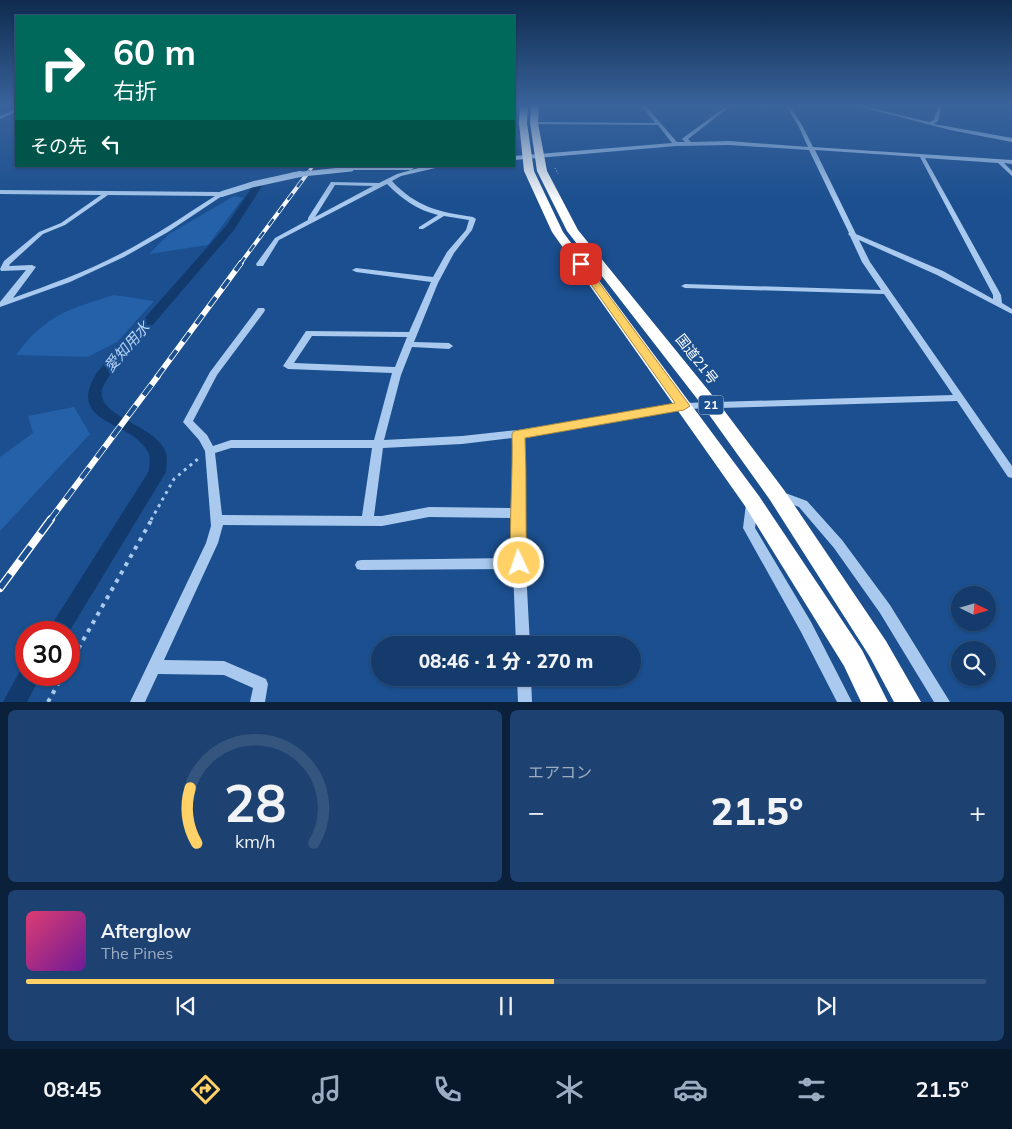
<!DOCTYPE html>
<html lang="ja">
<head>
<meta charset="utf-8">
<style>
	body { margin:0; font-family:Mulish,"Noto Sans JP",sans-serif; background:#1d4271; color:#f1f3f6; height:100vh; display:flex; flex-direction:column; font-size:19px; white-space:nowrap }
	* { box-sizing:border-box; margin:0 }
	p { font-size:16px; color:#9dadc1 }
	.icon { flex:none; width:28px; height:28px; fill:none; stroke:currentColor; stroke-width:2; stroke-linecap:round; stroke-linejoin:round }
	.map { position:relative; height:702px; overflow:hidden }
	.side { display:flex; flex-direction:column; gap:8px; padding:8px; background:#0b203b; flex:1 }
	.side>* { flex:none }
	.hud { position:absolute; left:15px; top:15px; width:500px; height:152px; border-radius:0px; box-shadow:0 1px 4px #0004,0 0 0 1px #33557e; background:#00695c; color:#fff; overflow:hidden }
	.needle { width:32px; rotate:95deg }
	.fabs { position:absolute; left:951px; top:586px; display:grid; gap:10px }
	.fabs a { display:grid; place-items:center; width:45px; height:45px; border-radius:50%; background:#143b6b; box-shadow:0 1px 4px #0004,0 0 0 1px #33557e; font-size:25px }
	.speed { position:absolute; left:15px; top:621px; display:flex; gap:10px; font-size:25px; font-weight:700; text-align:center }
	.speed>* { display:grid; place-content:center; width:65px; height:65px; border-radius:50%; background:#143b6b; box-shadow:0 1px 4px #0004,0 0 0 1px #33557e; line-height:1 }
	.speed .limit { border:8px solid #d22; background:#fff; color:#111 }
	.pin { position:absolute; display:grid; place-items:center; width:42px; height:42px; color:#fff; margin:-21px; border-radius:10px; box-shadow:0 2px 8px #0006 }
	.me { position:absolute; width:55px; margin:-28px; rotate:357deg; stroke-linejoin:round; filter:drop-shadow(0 0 4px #0008) }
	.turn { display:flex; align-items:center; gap:18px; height:105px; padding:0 15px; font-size:22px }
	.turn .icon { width:65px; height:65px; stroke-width:2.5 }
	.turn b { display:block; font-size:35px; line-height:42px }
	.then { display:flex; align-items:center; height:48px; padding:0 15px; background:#0003; gap:10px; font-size:19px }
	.big { font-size:38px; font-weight:800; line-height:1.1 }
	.side .widget { flex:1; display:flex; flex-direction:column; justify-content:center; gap:8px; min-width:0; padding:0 18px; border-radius:8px; background:#1d4271 }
	.side .dial { align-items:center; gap:0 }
	.dial svg { height:130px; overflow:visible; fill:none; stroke:#33557e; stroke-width:7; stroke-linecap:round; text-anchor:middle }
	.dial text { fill:#f1f3f6; stroke:none }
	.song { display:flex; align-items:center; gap:15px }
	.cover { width:60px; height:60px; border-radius:8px; background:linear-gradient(135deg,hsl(340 70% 55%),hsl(280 70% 35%)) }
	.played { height:5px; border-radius:2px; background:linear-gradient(90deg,#ffd166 55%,#33557e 55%) }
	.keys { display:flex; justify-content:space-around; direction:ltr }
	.heat { display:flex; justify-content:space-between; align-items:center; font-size:28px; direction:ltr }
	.side .tiles { flex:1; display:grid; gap:8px; grid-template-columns:1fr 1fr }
	.widget:last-child { grid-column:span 2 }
	.trip { position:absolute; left:371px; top:636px; width:270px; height:50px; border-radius:25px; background:#143b6b; box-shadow:0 1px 4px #0004,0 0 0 1px #33557e; font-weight:800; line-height:50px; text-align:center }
	.tabs { display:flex; height:80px; justify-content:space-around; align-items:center; background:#08182b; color:#9dadc1 }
	.tabs .icon { width:35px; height:35px }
	.tabs .active { color:#ffd166 }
	.tabs b { font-size:22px; color:#f1f3f6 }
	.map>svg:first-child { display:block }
	.green { fill:#2461a8 }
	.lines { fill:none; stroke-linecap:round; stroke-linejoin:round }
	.canal { fill:#123a6d; fill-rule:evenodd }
	.path-far2 { stroke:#a9c9ee; stroke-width:1; stroke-dasharray:1 2; stroke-linecap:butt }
	.path-far1 { stroke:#a9c9ee; stroke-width:3; stroke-dasharray:3 4.5; stroke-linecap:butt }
	.path { stroke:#a9c9ee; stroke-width:4; stroke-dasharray:4 5.5; stroke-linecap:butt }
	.minor { fill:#a9c9ee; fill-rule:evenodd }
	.highway { fill:#fff; fill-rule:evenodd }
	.rail-far4-casing { stroke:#fff; stroke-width:3 }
	.rail-far3-casing { stroke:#fff; stroke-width:4 }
	.rail-far2-casing { stroke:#fff; stroke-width:5.5 }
	.rail-far1-casing { stroke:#fff; stroke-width:6 }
	.rail-casing { stroke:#fff; stroke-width:8 }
	.rail-far4 { stroke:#1b4f8f; stroke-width:2; stroke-dasharray:6; stroke-linecap:butt }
	.rail-far3 { stroke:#1b4f8f; stroke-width:2.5; stroke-dasharray:8; stroke-linecap:butt }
	.rail-far2 { stroke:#1b4f8f; stroke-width:4; stroke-dasharray:11; stroke-linecap:butt }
	.rail-far1 { stroke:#1b4f8f; stroke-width:4.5; stroke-dasharray:13; stroke-linecap:butt }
	.rail { stroke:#1b4f8f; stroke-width:5.5; stroke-dasharray:17; stroke-linecap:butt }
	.minor-bridge-far1 { stroke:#a9c9ee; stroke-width:5 }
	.minor-bridge { stroke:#a9c9ee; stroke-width:6 }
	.route { fill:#ffd166; stroke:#a68842 }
	.labels { text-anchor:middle; stroke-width:5; stroke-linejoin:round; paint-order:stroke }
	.shield { fill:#1b4f8f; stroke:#bbcadd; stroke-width:1 }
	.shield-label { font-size:12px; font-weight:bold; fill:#fff }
	.street-label { font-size:14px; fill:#fff; stroke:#1b4f8f }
	.water-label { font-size:15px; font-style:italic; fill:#b5d3f5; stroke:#1b4f8f }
</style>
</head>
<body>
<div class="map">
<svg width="1012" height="702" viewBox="0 0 1012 702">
	<rect width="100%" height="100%" fill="#1b4f8f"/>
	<g class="green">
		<path d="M234 196 243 198 208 245 149 254 169 234Z"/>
		<path d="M114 295 154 301 117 342 88 357 16 355C45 315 69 309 114 295Z"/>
		<path d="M74 407 90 434 0 531V457L33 433 28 416Z"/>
	</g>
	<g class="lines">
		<g class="canal">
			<path d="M254 184 262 186 234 230 109 376C107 380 103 385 102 390 97 418 158 425 166 453 168 458 166 466 166 472L69 632H47L149 471C149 465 151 457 148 452 131 419 63 425 98 371L226 226Z"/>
			<path d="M26 665V675H41L27 702H3L22 667Z"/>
		</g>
		<path class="path-far2" d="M555 168 558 174"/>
		<path class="path-far1" d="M151 520 174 479 199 458"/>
		<g class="path">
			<path d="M69 665 152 519"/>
			<path d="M48 702 63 675"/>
		</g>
		<g class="minor">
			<path d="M641 105H645L677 142H685L682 139 683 138 728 105H732L688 139 691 142 729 141 808 147 798 125 785 105H789L802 125 813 147 1012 160V164L1004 163 1012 171V176L998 163 925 158 1001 295 1002 303 1012 309V314L937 275 859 240 870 262 1012 466V478L1008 477 957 401 684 409 523 437 526 482 523 513 530 645H516L513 569 361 570 357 569 355 565 357 561 361 560 513 558 511 518 429 517 382 526 223 525 218 543 164 660 224 661 266 679 268 684 265 702H250L253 688 224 675 158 674 145 702H130L206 543 211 526 205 451 199 440 183 422 210 372 258 308H264L265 310 264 312 217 375 193 421 207 435 213 446 231 440H374L392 373 288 369 283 366 306 331 409 332 431 282 356 272 352 270 356 268 433 277 447 252 466 230 469 220 444 216 423 229H419V227L438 215C417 210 402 199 387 184L279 240 263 266H257L256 264 275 238 308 220V218L331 182 379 183 397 174 422 167 444 166 401 176 392 181C416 207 439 212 473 217L476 219 472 230 454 253 438 283 414 342 449 343 453 346 449 349 412 347 401 375 384 440 462 436 518 430 684 403 953 395 884 294 685 288 681 286 685 284 881 290 862 262 850 236 848 234 849 233 809 150 729 145 676 146 514 160V156L672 143 658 125 534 124 532 123 534 122 655 123ZM815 150 920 157 993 295V299L943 271 856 234ZM335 185 373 186 315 217ZM312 336 407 337 395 367 294 363ZM513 438 514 482 512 508 429 507 382 516H374L383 448 462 444ZM231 448H372L362 516 222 515 215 453Z"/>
			<path d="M854 105H859L929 122 934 120 938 105H942L938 121 934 124 1012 138V142L950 130Z"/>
			<path d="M16 109V112L0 119V116Z"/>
			<path d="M351 167 411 166 414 168 411 170H349L348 169Z"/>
			<path d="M0 190 222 192 225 194 168 232 124 257 70 282 0 307V302L26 270 1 271 0 269 4 261 39 232 61 223 101 195 0 194ZM108 195 215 196C184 216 153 237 120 254 85 272 49 285 13 298L36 267 32 265 9 266 10 264 43 234 65 225Z"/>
			<path d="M780 491 807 501 842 540 890 605 950 702H934L880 613 834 548 799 507 776 498 774 495 776 492Z"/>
			<path d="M752 499 756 501 758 504 755 528 811 622 852 702H837L801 632 743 528 746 504 748 501Z"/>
			<path d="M517 678H531L532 702H518Z"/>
		</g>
		<g class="highway">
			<path d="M520 105H528L527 123 534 171 563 232 759 496 862 650 888 702H861L844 666 745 506 552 232 524 171 519 123Z"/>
			<path d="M531 105H539L538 123 547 171 578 230 717 401 784 490 886 641 921 702H894L870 657 770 500 705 409 567 231 537 171 530 123Z"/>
		</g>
		<g class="rail-far4-casing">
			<path id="rail-far4" d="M306 175 313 166"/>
		</g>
		<g class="rail-far3-casing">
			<path id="rail-far3" d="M240 264 307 174"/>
		</g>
		<g class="rail-far2-casing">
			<path id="rail-far2" d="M157 377 241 263"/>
		</g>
		<g class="rail-far1-casing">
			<path id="rail-far1" d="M50 520 158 376"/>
		</g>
		<g class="rail-casing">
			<path id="rail" d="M0 588 51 519"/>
		</g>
		<use href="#rail-far4" class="rail-far4"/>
		<use href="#rail-far3" class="rail-far3"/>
		<use href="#rail-far2" class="rail-far2"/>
		<use href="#rail-far1" class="rail-far1"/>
		<use href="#rail" class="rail"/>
		<path class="minor-bridge-far1" d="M293 175 351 169"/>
		<path class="minor-bridge" d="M222 194 254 184 300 174"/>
	</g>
	<linearGradient id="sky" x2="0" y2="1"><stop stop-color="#0f2b4f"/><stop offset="0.52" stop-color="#39639b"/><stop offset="1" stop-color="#39639b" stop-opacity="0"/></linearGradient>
	<rect width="1012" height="203" fill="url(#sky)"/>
	<path class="route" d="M578 262H584L690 406 684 410 525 438C527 480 525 521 527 563L525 568 519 570 513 568 511 563C509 520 513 477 512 434L514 431 675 403 578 266Z"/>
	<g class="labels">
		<rect class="shield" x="698.5" y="395.5" width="25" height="19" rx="4"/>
		<g class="shield-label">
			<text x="711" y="409">21</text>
		</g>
		<g class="street-label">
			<text transform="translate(697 359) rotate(52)" y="5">国道21号</text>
		</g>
		<g class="water-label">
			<text transform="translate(127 347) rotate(-49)" y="5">愛知用水</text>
		</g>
	</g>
</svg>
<div class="fabs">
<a><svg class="needle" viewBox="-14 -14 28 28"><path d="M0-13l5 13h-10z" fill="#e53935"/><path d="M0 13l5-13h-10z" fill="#9dadc1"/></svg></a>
<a><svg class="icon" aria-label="search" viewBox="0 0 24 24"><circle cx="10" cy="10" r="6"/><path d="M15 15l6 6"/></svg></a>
</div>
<div class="speed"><div class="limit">30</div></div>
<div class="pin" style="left:581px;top:264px;background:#d93025"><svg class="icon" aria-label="arrive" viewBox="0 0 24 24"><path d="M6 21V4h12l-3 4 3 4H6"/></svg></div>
<svg class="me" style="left:519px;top:563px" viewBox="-20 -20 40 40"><circle r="17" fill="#ffd166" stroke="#fff" stroke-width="3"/><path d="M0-11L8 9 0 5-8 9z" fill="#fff"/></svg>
<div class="trip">08:46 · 1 分 · 270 m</div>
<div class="hud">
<div class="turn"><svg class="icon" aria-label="right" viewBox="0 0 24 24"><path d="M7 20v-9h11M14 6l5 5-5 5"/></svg><div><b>60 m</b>右折</div></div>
<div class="then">その先<svg class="icon" aria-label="left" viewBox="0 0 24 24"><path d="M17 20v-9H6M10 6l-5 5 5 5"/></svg></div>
</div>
</div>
<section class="side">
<div class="tiles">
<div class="widget dial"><svg viewBox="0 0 100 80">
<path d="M14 69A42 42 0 1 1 86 69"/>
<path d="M14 69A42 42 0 0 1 10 35" stroke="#ffd166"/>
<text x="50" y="56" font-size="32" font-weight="700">28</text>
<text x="50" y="72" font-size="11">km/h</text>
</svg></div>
<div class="widget"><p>エアコン</p>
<div class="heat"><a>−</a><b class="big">21.5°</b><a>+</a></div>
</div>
<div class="widget">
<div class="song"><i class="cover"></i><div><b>Afterglow</b><p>The Pines</p></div></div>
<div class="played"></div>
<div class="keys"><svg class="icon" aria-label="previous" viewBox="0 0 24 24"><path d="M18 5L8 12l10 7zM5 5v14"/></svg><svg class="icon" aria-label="pause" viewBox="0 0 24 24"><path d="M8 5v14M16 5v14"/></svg><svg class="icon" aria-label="next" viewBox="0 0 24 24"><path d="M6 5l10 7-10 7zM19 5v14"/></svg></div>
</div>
</div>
</section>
<nav class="tabs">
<b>08:45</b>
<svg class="icon active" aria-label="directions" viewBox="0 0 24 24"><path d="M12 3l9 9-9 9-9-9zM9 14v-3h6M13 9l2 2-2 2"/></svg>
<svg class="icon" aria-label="music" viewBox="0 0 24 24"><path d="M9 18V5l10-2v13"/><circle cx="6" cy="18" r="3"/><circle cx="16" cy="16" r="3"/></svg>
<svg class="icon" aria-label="phone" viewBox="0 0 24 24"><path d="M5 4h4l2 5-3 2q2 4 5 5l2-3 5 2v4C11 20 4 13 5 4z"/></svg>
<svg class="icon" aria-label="climate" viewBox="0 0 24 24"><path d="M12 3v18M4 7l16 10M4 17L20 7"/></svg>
<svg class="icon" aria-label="car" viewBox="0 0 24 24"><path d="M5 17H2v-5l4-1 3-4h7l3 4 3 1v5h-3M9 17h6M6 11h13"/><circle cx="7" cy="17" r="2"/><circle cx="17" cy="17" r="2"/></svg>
<svg class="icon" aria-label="filters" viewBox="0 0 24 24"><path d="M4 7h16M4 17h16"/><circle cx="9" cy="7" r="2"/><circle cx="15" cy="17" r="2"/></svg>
<b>21.5°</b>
</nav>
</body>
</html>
